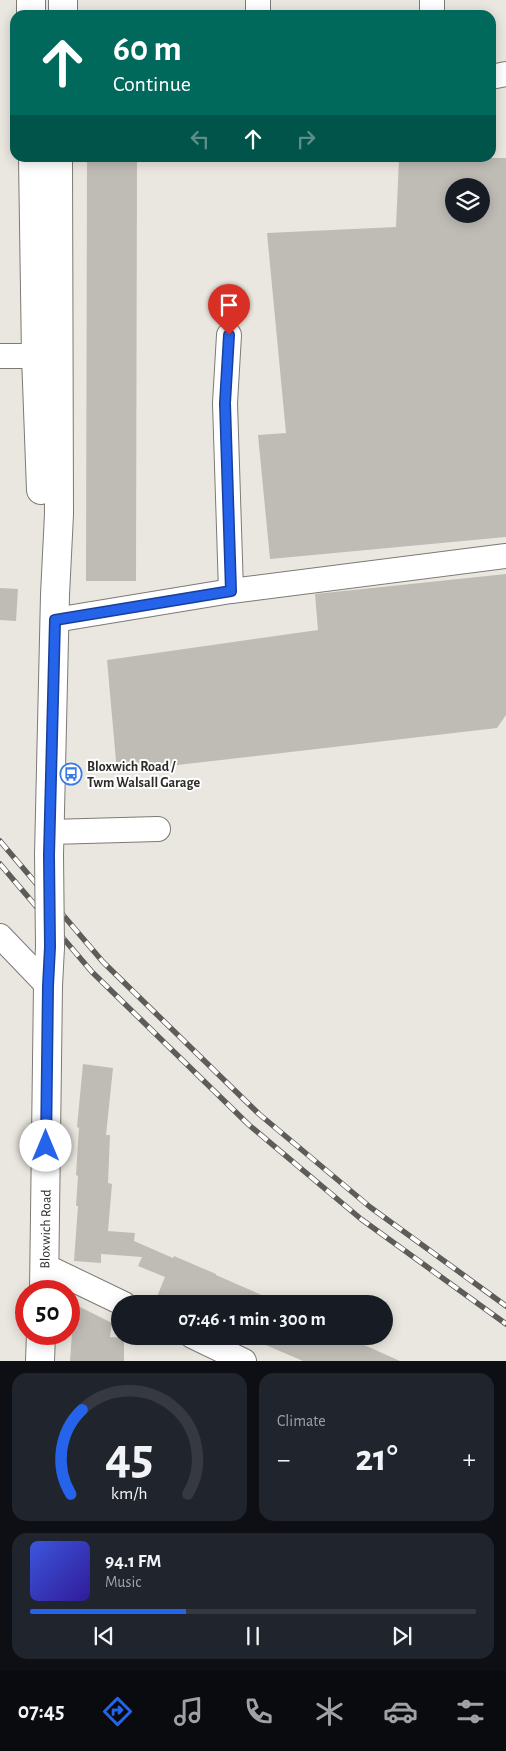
<!DOCTYPE html>
<html lang="en">
<head>
<meta charset="utf-8">
<style>
	body { margin:0; font-family:"Alegreya Sans",sans-serif; background:#20242c; color:#f1f3f6; height:100vh; display:flex; flex-direction:column; font-size:19px; white-space:nowrap }
	* { box-sizing:border-box; margin:0 }
	p { font-size:16px; color:#9ea1a6 }
	.icon { flex:none; width:28px; height:28px; fill:none; stroke:currentColor; stroke-width:2; stroke-linecap:round; stroke-linejoin:round }
	.map { position:relative; height:1361px; overflow:hidden }
	.drawer { display:flex; flex-direction:column; gap:12px; padding:12px; background:#0d0f14; flex:1 }
	.drawer>* { flex:none }
	.guide { position:absolute; left:10px; top:10px; width:486px; height:152px; border-radius:15px; box-shadow:0 2px 12px #0003; background:#00695c; color:#fff; overflow:hidden }
	.controls { position:absolute; left:445px; top:178px; display:grid; gap:10px }
	.controls a { display:grid; place-items:center; width:45px; height:45px; border-radius:50%; background:#171b24; box-shadow:0 2px 12px #0003; font-size:25px }
	.speed { position:absolute; left:15px; top:1280px; display:flex; gap:10px; font-size:25px; font-weight:700; text-align:center }
	.speed>* { display:grid; place-content:center; width:65px; height:65px; border-radius:50%; background:#171b24; box-shadow:0 2px 12px #0003; line-height:1 }
	.speed .limit { border:8px solid #d22; background:#fff; color:#111 }
	.pin { position:absolute; display:grid; place-items:center; width:42px; height:42px; color:#fff; margin:-51px -21px; border-radius:50% 50% 50% 0; rotate:-45deg; box-shadow:0 0 5px #0007 }
	.pin .icon { rotate:45deg }
	.me { position:absolute; width:55px; margin:-28px; rotate:0deg; stroke-linejoin:round; filter:drop-shadow(0 0 4px #0008) }
	.turn { display:flex; align-items:center; gap:18px; height:105px; padding:0 20px; font-size:22px }
	.turn .icon { width:65px; height:65px; stroke-width:2.5 }
	.turn b { display:block; font-size:35px; line-height:42px }
	.lanes { display:flex; align-items:center; height:48px; padding:0 20px; background:#0003; justify-content:center; gap:25px; direction:ltr }
	.lanes .off { opacity:.35 }
	.big { font-size:38px; font-weight:600; line-height:1.1 }
	.drawer .card { flex:1; display:flex; flex-direction:column; justify-content:center; gap:8px; min-width:0; padding:0 18px; border-radius:15px; background:#20242c }
	.drawer .dial { align-items:center; gap:0 }
	.dial svg { height:130px; overflow:visible; fill:none; stroke:#363941; stroke-width:7; stroke-linecap:round; text-anchor:middle }
	.dial text { fill:#f1f3f6; stroke:none }
	.song { display:flex; align-items:center; gap:15px }
	.cover { width:60px; height:60px; border-radius:8px; background:linear-gradient(135deg,hsl(230 70% 55%),hsl(250 70% 35%)) }
	.played { height:5px; border-radius:2px; background:linear-gradient(90deg,#2563eb 35%,#363941 35%) }
	.keys { display:flex; justify-content:space-around; direction:ltr }
	.heat { display:flex; justify-content:space-between; align-items:center; font-size:28px; direction:ltr }
	.drawer .tiles { flex:1; display:grid; gap:12px; grid-template-columns:1fr 1fr }
	.card:last-child { grid-column:span 2 }
	.trip { position:absolute; left:111px; top:1295px; width:282px; height:50px; border-radius:25px; background:#171b24; box-shadow:0 2px 12px #0003; font-weight:600; line-height:50px; text-align:center }
	.tabs { display:flex; height:80px; justify-content:space-around; align-items:center; background:#090b0e; color:#9ea1a6 }
	.tabs .icon { width:35px; height:35px }
	.tabs .on { color:#2563eb }
	.tabs b { font-size:22px; color:#f1f3f6 }
	.map>svg:first-child { display:block }
	.building { fill:#bfbcb6; fill-rule:evenodd }
	.lines { fill:none; stroke-linecap:round; stroke-linejoin:round }
	.minor-casing { stroke:#7d7a74; stroke-width:26 }
	.major-casing { stroke:#7d7a74; stroke-width:30 }
	.minor { stroke:#fff; stroke-width:24 }
	.major { stroke:#fff; stroke-width:28 }
	.rail-casing { stroke:#5d5c58; stroke-width:5.5 }
	.rail { stroke:#fff; stroke-width:4; stroke-dasharray:11; stroke-linecap:butt }
	.major-bridge-casing { stroke:#7d7a74; stroke-width:30; stroke-linecap:butt }
	.major-bridge { stroke:#fff; stroke-width:28 }
	.route-casing { stroke:#184099; stroke-width:12 }
	.route { stroke:#2563eb; stroke-width:9 }
	.labels { text-anchor:middle; stroke-width:4; stroke-linejoin:round; paint-order:stroke }
	.poi-label { font-size:14px; font-weight:bold; fill:#2d2c29; stroke:#fff; text-anchor:start }
	.street-label { font-size:14px; fill:#2d2c29; stroke:#fff }
</style>
</head>
<body>
<div class="map">
<svg width="506" height="1361" viewBox="0 0 506 1361">
	<rect width="100%" height="100%" fill="#eae7e0"/>
	<g class="building">
		<path d="M87 158H137L136 581H86Z"/>
		<path d="M399 158H506V537L270 559 258 435 286 433 267 233 396 227ZM454 186H481V214H454Z"/>
		<path d="M506 574V715L497 728 117 772 107 660 318 630 315 594Z"/>
		<path d="M0 588 18 589 16 621 0 620Z"/>
		<path d="M83 1064 113 1068 106 1135H110L108 1183 112 1184 108 1231 135 1233 134 1241 173 1258 174 1256 216 1274V1275L282 1304H168L156 1299 165 1277 138 1266 142 1257 101 1254V1263L74 1261 78 1206H76L78 1176 76 1175 79 1128 77 1127Z"/>
		<path d="M74 1304 112 1323 110 1337 124 1338V1361H70Z"/>
		<path d="M245 1336H308L311 1338 312 1336H344L400 1361H303Z"/>
	</g>
	<g class="lines">
		<g class="minor-casing">
			<g id="minor">
				<path d="M258 0V15"/>
				<path d="M432 15V0"/>
				<path d="M491 77 506 74"/>
				<path d="M229 335 225 403 231 591"/>
				<path d="M0 356H36"/>
				<path d="M55 620 231 591 506 556"/>
				<path d="M50 832 158 829"/>
				<path d="M0 936 48 986"/>
				<path d="M45 1266 124 1304"/>
				<path d="M192 1336 244 1361"/>
			</g>
		</g>
		<g class="major-casing">
			<g id="major">
				<path d="M31 0V15"/>
				<path d="M63 0V15"/>
				<path d="M33 158 36 356 41 490"/>
				<path d="M49 855 55 595 59 514 58 158"/>
				<path d="M44 1291 48 986 50 947"/>
				<path d="M40 1361 41 1334"/>
			</g>
		</g>
		<use href="#minor" class="minor"/>
		<use href="#major" class="major"/>
		<g class="rail-casing">
			<g id="rail">
				<path d="M0 841 103 962 259 1114 370 1207 506 1306"/>
				<path d="M0 864 92 972 249 1125 361 1219 506 1324"/>
			</g>
		</g>
		<use href="#rail" class="rail"/>
		<g class="major-bridge-casing">
			<path id="major-bridge" d="M49 855 50 947"/>
		</g>
		<use href="#major-bridge" class="major-bridge"/>
	</g>
	<g class="lines">
		<g class="route-casing">
			<path id="route" d="M46 1146 48 986 50 947 49 855 55 620 231 591 225 403 229 335"/>
		</g>
		<use href="#route" class="route"/>
	</g>
	<defs>
		<g id="bus-ring" transform="scale(1.125)"><circle r="9.5" fill="#fff" stroke="#397ae8" stroke-width="1.5"/><path d="M-5-6H5V4H4V6H2V4H-2V6H-4V4H-5ZM-3.5-4V0h7V-4ZM-3.5 1.2v1.5H-2V1.2ZM2 1.2v1.5H3.5V1.2Z" fill="#397ae8"/></g>
	</defs>
	<g fill-rule="evenodd">
		<use href="#bus-ring" x="71" y="774"/>
	</g>
	<g class="labels">
		<g class="poi-label">
			<text x="87" y="771">Bloxwich Road /<tspan x="87" dy="16">Twm Walsall Garage</tspan></text>
		</g>
		<g class="street-label">
			<text transform="translate(45 1229) rotate(-89)" y="5">Bloxwich Road</text>
		</g>
	</g>
</svg>
<div class="controls">
<a><svg class="icon" aria-label="layers" viewBox="0 0 24 24"><path d="M12 4l9 5-9 5-9-5zM3 14l9 5 9-5"/></svg></a>
</div>
<div class="speed"><div class="limit">50</div></div>
<div class="pin" style="left:229px;top:335px;background:#d93025"><svg class="icon" aria-label="arrive" viewBox="0 0 24 24"><path d="M6 21V4h12l-3 4 3 4H6"/></svg></div>
<svg class="me" style="left:46px;top:1146px" viewBox="-20 -20 40 40"><circle r="19" fill="#fff"/><path d="M0-13L10 11 0 6-10 11z" fill="#2563eb"/></svg>
<div class="trip">07:46 · 1 min · 300 m</div>
<div class="guide">
<div class="turn"><svg class="icon" aria-label="ahead" viewBox="0 0 24 24"><path d="M12 20V5M6 11l6-6 6 6"/></svg><div><b>60 m</b>Continue</div></div>
<div class="lanes"><svg class="icon off" aria-label="left" viewBox="0 0 24 24"><path d="M17 20v-9H6M10 6l-5 5 5 5"/></svg><svg class="icon" aria-label="ahead" viewBox="0 0 24 24"><path d="M12 20V5M6 11l6-6 6 6"/></svg><svg class="icon off" aria-label="right" viewBox="0 0 24 24"><path d="M7 20v-9h11M14 6l5 5-5 5"/></svg></div>
</div>
</div>
<section class="drawer">
<div class="tiles">
<div class="card dial"><svg viewBox="0 0 100 80">
<path d="M14 69A42 42 0 1 1 86 69"/>
<path d="M14 69A42 42 0 0 1 21 17" stroke="#2563eb"/>
<text x="50" y="56" font-size="32" font-weight="700">45</text>
<text x="50" y="72" font-size="11">km/h</text>
</svg></div>
<div class="card"><p>Climate</p>
<div class="heat"><a>−</a><b class="big">21°</b><a>+</a></div>
</div>
<div class="card">
<div class="song"><i class="cover"></i><div><b>94.1 FM</b><p>Music</p></div></div>
<div class="played"></div>
<div class="keys"><svg class="icon" aria-label="previous" viewBox="0 0 24 24"><path d="M18 5L8 12l10 7zM5 5v14"/></svg><svg class="icon" aria-label="pause" viewBox="0 0 24 24"><path d="M8 5v14M16 5v14"/></svg><svg class="icon" aria-label="next" viewBox="0 0 24 24"><path d="M6 5l10 7-10 7zM19 5v14"/></svg></div>
</div>
</div>
</section>
<nav class="tabs">
<b>07:45</b>
<svg class="icon on" aria-label="directions" viewBox="0 0 24 24"><path d="M12 3l9 9-9 9-9-9zM9 14v-3h6M13 9l2 2-2 2"/></svg>
<svg class="icon" aria-label="music" viewBox="0 0 24 24"><path d="M9 18V5l10-2v13"/><circle cx="6" cy="18" r="3"/><circle cx="16" cy="16" r="3"/></svg>
<svg class="icon" aria-label="phone" viewBox="0 0 24 24"><path d="M5 4h4l2 5-3 2q2 4 5 5l2-3 5 2v4C11 20 4 13 5 4z"/></svg>
<svg class="icon" aria-label="climate" viewBox="0 0 24 24"><path d="M12 3v18M4 7l16 10M4 17L20 7"/></svg>
<svg class="icon" aria-label="car" viewBox="0 0 24 24"><path d="M5 17H2v-5l4-1 3-4h7l3 4 3 1v5h-3M9 17h6M6 11h13"/><circle cx="7" cy="17" r="2"/><circle cx="17" cy="17" r="2"/></svg>
<svg class="icon" aria-label="filters" viewBox="0 0 24 24"><path d="M4 7h16M4 17h16"/><circle cx="9" cy="7" r="2"/><circle cx="15" cy="17" r="2"/></svg>
</nav>
</body>
</html>
